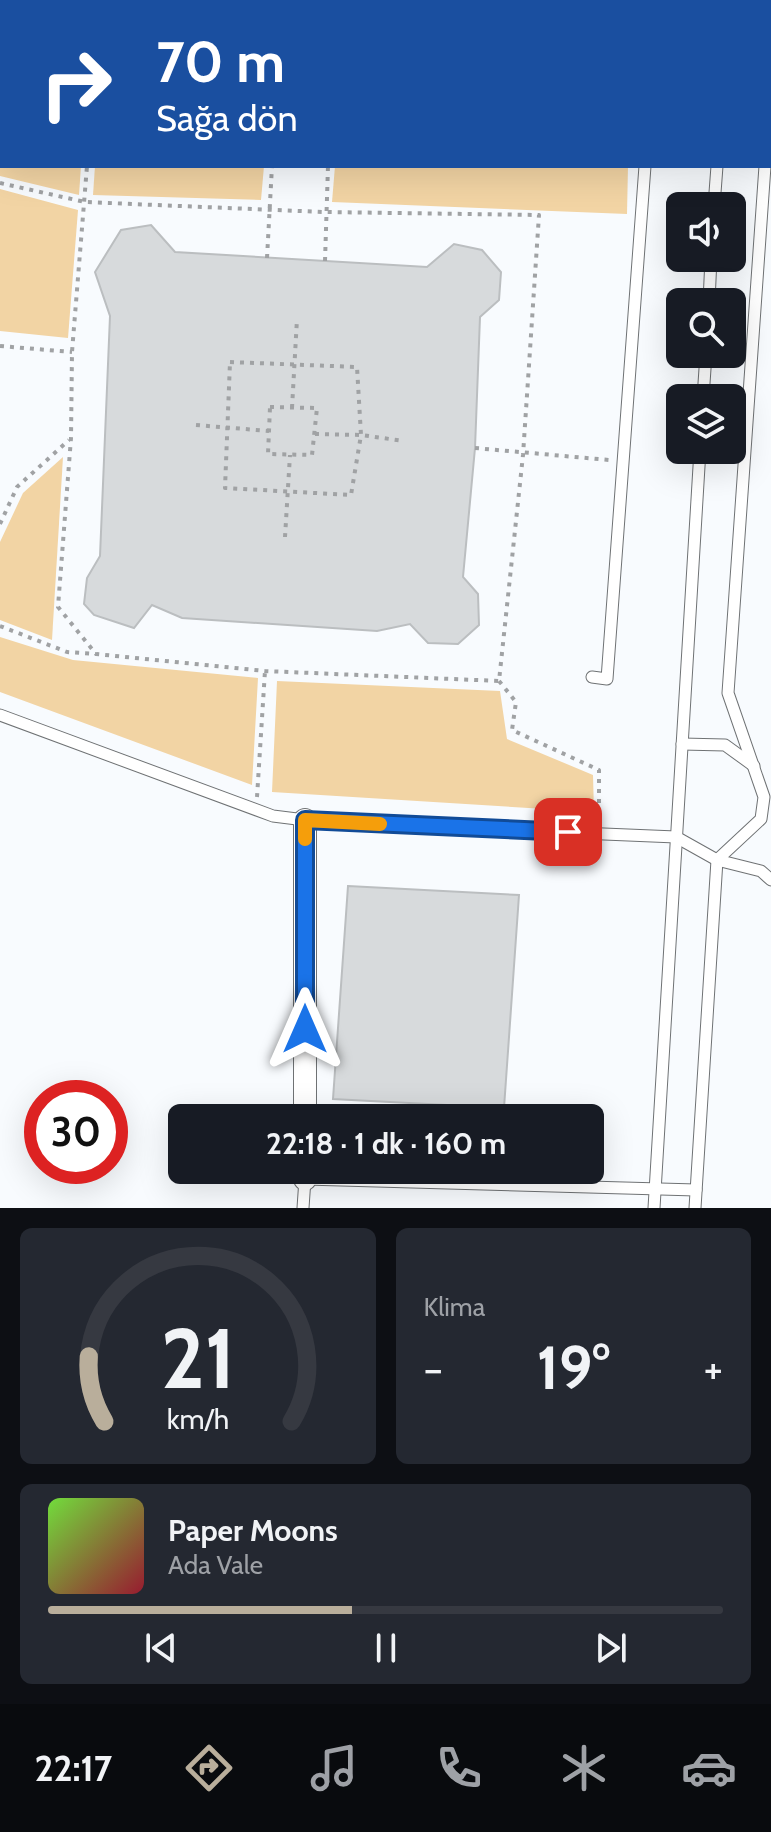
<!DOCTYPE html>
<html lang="tr">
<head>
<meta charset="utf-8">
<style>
	body { margin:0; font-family:Cabin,sans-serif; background:#242831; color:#f1f3f6; height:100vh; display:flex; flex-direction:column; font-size:30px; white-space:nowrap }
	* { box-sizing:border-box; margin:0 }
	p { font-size:26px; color:#9ea1a6 }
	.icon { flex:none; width:44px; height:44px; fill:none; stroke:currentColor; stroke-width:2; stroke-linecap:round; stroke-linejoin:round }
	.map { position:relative; height:1208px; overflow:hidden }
	.drawer { display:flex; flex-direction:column; gap:20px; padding:20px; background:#0d0f14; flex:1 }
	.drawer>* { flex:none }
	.banner { position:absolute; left:0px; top:0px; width:772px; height:168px; box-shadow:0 8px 32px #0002; background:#1a4fa0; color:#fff; overflow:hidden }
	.buttons { position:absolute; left:666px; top:192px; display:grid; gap:16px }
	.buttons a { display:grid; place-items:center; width:80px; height:80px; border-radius:12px; background:#171b24; box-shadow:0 8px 32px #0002; font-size:40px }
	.speed { position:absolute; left:24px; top:1080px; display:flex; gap:16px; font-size:40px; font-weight:700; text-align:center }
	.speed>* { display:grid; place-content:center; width:104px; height:104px; border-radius:50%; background:#171b24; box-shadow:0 8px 32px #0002; line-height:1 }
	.speed .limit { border:12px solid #d22; background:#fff; color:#111 }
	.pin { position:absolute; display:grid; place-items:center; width:68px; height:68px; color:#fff; margin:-34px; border-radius:16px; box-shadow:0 4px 12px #0006 }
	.me { position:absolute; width:88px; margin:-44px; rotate:0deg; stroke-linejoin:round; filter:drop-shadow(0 0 6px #0008) }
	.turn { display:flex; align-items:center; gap:28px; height:168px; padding:0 24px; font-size:36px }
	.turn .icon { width:104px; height:104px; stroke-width:2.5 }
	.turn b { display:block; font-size:56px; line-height:68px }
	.big { font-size:60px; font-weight:700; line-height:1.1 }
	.drawer .widget { flex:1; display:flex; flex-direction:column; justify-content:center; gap:12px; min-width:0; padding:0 28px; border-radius:12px; background:#242831 }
	.drawer .dial { align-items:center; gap:0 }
	.dial svg { height:208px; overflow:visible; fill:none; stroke:#363941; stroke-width:7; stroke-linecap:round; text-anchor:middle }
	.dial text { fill:#f1f3f6; stroke:none }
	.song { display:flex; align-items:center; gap:24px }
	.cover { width:96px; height:96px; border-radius:12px; background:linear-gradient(135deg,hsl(100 70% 55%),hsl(350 70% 35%)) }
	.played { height:8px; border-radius:4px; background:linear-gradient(90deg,#b9ae9b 45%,#363941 45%) }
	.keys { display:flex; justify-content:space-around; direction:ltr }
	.heat { display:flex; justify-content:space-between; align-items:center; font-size:44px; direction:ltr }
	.drawer .tiles { flex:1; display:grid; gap:20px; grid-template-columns:1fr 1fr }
	.widget:last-child { grid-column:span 2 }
	.trip { position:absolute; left:168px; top:1104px; width:436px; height:80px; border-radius:12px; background:#171b24; box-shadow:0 8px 32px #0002; font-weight:700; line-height:80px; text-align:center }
	.tabs { display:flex; height:128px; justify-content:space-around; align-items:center; background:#090b0e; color:#9ea1a6 }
	.tabs .icon { width:56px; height:56px }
	.tabs .current { color:#b9ae9b }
	.tabs b { font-size:36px; color:#f1f3f6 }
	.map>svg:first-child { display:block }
	.green { fill:#f2d4a4 }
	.building { fill:#d7dadc; stroke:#bbbec0; stroke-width:2 }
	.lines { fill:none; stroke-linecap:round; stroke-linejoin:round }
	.lane-casing { stroke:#6f7274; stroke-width:13 }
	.street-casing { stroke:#6f7274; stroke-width:24 }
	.path { stroke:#a0a2a4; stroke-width:4; stroke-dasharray:4 6; stroke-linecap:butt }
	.lane { stroke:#fff; stroke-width:11 }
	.street { stroke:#fff; stroke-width:22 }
	.route-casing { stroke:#114b97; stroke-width:20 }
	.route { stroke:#1a73e8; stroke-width:14 }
	.slow { stroke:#f59e0b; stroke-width:14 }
</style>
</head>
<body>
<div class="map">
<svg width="771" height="1208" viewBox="0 0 771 1208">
	<rect width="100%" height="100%" fill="#f8fbfe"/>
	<g class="green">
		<path d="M0 0H566L2 2V12Z"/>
		<path d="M0 97 2 166H81L79 195 0 176Z"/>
		<path d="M95 166H264L261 200 93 195Z"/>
		<path d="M335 166H628L627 214 332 202Z"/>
		<path d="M0 189 78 210 68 338 0 331Z"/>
		<path d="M63 457 52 640 0 620V542L23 493Z"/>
		<path d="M0 637 73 660 258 678 252 785 0 692Z"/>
		<path d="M277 681 500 691 507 739 593 775 594 812 272 792Z"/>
	</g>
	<g class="building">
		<path d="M151 225 175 252 427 267 454 244 482 250 501 272 499 300 480 317 475 448 463 577 478 594 479 625 458 644 428 643 410 624 377 631 182 618 152 605 134 628 94 615 84 604 87 578 100 556 110 316 95 272 121 230Z"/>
		<path d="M348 886 519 895 504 1108 333 1099Z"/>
	</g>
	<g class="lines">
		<g class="lane-casing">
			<g id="lane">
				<path d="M0 29H2"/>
				<path d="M0 69H2"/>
				<path d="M770 94 771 79"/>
				<path d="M770 118H771"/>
				<path d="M714 206 717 166"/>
				<path d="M709 302 711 258"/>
				<path d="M703 398 706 354"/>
				<path d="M592 677 607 679 645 166"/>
				<path d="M0 715 273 816 321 822 676 837 717 860 761 871 771 880"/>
				<path d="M682 744 725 745 754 766"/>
				<path d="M303 1208 305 1179 696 1190"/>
				<path d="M654 1208 700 450"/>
				<path d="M695 1208 717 860 761 819 764 797 728 693 765 166"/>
			</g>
		</g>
		<g class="street-casing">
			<g id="street">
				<path d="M305 1118V820"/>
				<path d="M305 1170V1179"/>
			</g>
		</g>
		<g class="path">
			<path d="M62 2 63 0"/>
			<path d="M169 2V0"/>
			<path d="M576 2V0"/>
			<path d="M0 183 85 202 324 212 539 215 523 455 499 681 265 671 96 654 58 607 71 438 72 352 87 166"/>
			<path d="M267 258 272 166"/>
			<path d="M325 261 328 166"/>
			<path d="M0 346 72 352"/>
			<path d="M230 362 357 367 361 435 351 495 225 488Z"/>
			<path d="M270 407 317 408 312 455 268 454Z"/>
			<path d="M292 408 297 319"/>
			<path d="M196 425 269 431"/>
			<path d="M315 434 361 435 404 441"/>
			<path d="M475 448 609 460"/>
			<path d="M0 524 17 487 69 440"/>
			<path d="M285 537 290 455"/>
			<path d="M0 626 67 652 96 654"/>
			<path d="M499 681 516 702 512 730 599 770V821"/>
			<path d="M257 797 265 671"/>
		</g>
		<use href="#lane" class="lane"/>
		<use href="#street" class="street"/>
	</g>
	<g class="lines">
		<g class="route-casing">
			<path id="route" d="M305 1029V820L568 832"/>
		</g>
		<use href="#route" class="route"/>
		<path class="slow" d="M305 839V820L380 824"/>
	</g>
</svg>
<div class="buttons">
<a><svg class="icon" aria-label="sound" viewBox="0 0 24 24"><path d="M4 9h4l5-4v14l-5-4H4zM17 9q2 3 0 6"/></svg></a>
<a><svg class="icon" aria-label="search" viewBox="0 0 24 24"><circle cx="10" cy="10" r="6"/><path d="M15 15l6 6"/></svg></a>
<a><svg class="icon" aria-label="layers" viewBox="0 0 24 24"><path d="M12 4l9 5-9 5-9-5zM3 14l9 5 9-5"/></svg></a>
</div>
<div class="speed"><div class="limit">30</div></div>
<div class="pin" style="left:568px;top:832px;background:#d93025"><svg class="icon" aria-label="arrive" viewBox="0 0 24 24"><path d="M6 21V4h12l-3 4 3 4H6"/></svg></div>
<svg class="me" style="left:305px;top:1029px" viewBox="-20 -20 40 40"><path d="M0-17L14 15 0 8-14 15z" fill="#1a73e8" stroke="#fff" stroke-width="4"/></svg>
<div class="trip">22:18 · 1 dk · 160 m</div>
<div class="banner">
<div class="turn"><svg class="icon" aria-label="right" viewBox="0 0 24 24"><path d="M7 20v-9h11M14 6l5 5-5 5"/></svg><div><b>70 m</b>Sağa dön</div></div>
</div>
</div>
<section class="drawer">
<div class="tiles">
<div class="widget dial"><svg viewBox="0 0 100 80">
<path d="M14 69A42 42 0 1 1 86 69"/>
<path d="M14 69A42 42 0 0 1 8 44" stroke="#b9ae9b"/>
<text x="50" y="56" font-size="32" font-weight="700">21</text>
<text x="50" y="72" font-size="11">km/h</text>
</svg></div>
<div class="widget"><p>Klima</p>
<div class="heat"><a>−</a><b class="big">19°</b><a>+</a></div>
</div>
<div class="widget">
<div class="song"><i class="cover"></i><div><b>Paper Moons</b><p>Ada Vale</p></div></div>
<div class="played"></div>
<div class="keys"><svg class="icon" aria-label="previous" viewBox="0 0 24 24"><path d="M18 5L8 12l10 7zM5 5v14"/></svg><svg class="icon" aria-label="pause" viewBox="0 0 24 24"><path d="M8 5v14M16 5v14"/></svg><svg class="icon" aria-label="next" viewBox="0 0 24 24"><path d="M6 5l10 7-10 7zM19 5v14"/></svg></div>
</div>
</div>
</section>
<nav class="tabs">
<b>22:17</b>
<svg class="icon current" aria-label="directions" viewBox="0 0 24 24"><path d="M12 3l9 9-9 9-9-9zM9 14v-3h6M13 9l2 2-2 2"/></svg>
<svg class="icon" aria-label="music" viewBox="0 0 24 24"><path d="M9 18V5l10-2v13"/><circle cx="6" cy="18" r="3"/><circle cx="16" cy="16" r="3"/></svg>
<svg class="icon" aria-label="phone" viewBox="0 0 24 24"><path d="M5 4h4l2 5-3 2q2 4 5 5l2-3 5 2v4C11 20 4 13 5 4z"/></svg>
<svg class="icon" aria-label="climate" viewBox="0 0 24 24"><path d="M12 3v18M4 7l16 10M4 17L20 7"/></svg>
<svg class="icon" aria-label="car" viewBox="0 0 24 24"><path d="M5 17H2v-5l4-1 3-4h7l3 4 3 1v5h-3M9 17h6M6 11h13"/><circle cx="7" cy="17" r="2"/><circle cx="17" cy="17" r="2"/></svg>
</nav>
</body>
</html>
